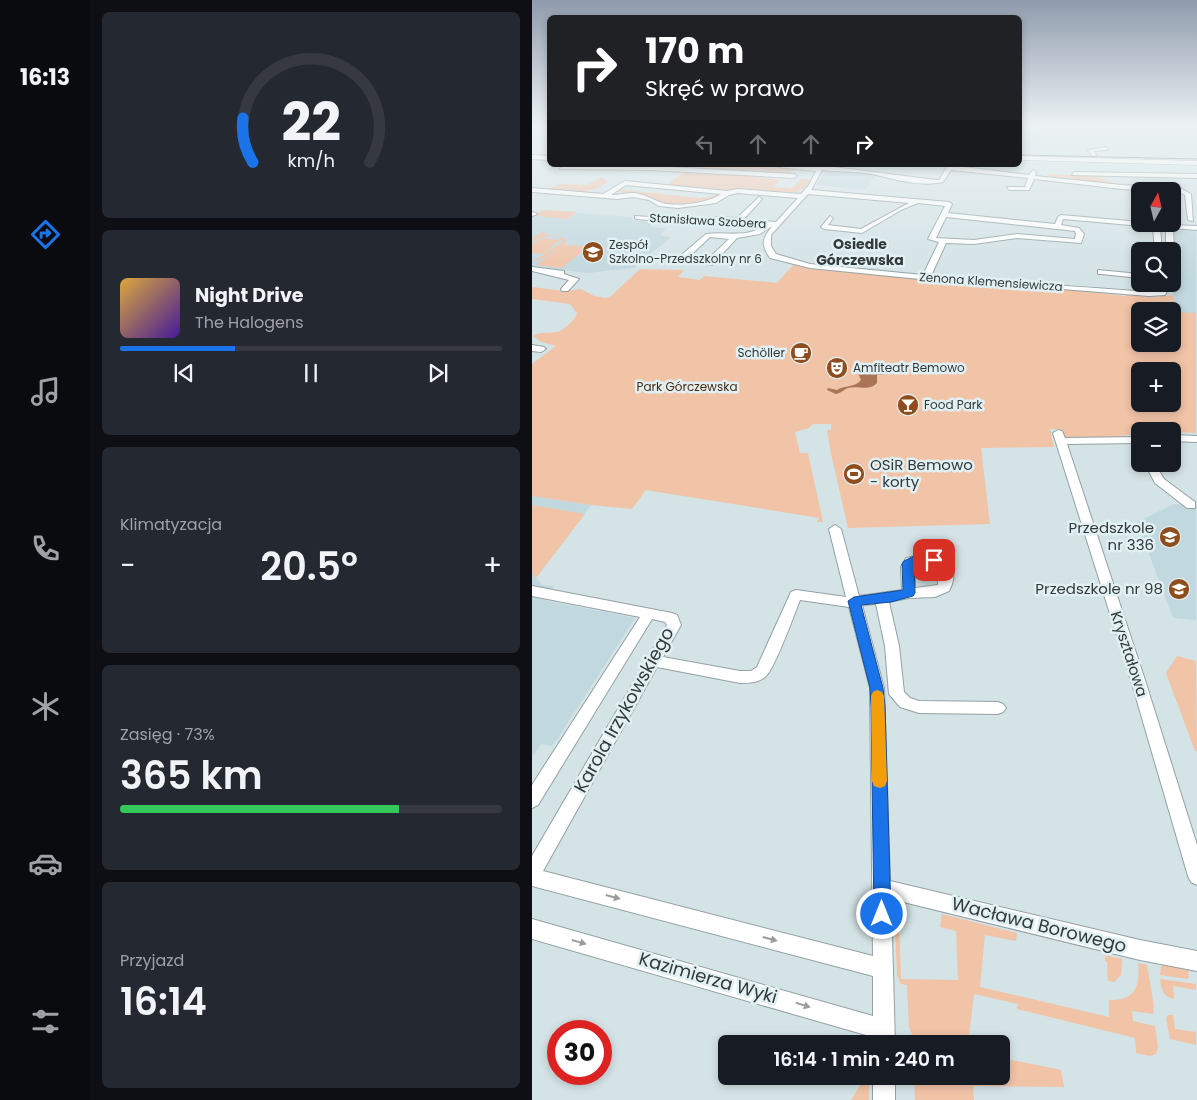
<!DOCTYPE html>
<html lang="pl">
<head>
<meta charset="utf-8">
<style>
	body { margin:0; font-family:Poppins,sans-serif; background:#242831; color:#f1f3f6; height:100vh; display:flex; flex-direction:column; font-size:19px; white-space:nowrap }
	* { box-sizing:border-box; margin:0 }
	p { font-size:16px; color:#9ea1a6 }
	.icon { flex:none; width:28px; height:28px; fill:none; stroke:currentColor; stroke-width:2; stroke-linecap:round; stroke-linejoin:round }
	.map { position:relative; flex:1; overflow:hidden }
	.details { display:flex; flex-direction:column; gap:12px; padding:12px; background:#0d0f14; width:442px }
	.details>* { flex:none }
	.guide { position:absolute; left:15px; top:15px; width:475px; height:152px; border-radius:8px; box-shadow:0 2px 8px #0003; background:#202124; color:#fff; overflow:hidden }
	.needle { width:32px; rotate:8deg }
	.controls { position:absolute; left:599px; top:182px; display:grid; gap:10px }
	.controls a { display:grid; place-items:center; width:50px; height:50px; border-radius:8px; background:#171b24; box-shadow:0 2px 8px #0003; font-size:25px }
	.speed { position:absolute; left:15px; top:1020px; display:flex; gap:10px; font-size:25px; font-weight:700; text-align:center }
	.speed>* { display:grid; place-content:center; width:65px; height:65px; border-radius:50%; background:#171b24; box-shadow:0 2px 8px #0003; line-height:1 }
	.speed .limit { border:8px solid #d22; background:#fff; color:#111 }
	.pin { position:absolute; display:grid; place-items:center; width:42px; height:42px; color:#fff; margin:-21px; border-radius:10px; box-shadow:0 2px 8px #0006 }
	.me { position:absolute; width:55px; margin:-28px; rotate:0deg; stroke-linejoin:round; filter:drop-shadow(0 0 4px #0008) }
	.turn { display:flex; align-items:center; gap:18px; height:105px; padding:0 15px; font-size:22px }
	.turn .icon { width:65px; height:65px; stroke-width:2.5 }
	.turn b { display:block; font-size:35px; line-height:42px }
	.lanes { display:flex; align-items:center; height:48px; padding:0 15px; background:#0003; justify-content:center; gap:25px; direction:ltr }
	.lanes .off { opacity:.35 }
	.big { font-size:38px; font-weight:600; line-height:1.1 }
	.details .card { flex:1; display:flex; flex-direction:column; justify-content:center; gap:8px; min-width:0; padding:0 18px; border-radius:8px; background:#242831 }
	.details .dial { align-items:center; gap:0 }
	.dial svg { height:130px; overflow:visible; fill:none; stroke:#363941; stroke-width:7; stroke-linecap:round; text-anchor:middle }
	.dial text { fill:#f1f3f6; stroke:none }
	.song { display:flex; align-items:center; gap:15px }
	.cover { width:60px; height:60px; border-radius:8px; background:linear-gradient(135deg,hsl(40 70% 55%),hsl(260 70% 35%)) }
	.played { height:5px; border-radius:2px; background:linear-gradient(90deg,#1a73e8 30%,#363941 30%) }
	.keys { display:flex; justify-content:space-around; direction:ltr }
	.heat { display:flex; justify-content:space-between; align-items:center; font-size:28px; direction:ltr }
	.charge { height:8px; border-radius:4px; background:linear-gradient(90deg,#34c759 73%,#363941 0) }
	.trip { position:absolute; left:186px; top:1035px; width:292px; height:50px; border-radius:8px; background:#171b24; box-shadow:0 2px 8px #0003; font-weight:600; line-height:50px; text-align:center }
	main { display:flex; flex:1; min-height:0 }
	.tabs { display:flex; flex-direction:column; width:90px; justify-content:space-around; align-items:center; background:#090b0e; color:#9ea1a6 }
	.tabs .icon { width:35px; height:35px }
	.tabs .active { color:#1a73e8 }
	.tabs b { font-size:22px; color:#f1f3f6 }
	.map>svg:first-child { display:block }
	.built { fill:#c1d8de }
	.green { fill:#f1c3a7; fill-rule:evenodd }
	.water { fill:#a97555 }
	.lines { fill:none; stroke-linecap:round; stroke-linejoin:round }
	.street-casing { stroke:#93a1a4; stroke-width:2 }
	.secondary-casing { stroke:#93a1a4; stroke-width:1 }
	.street { fill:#fff; fill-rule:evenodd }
	.secondary { fill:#fff; fill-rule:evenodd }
	.tram { stroke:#656e70; stroke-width:1 }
	.oneway { fill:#9a9c9d }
	.route { fill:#1a73e8; stroke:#114b97 }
	.slow { fill:#f59e0b }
	.labels { text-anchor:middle; stroke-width:5; stroke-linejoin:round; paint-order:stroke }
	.far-street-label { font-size:12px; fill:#343a3b; stroke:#e1f0f3 }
	.far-poi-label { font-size:12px; fill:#343a3b; stroke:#e1f0f3; text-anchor:start }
	.far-park-label { font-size:12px; fill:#4d2910; stroke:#e1f0f3 }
	.far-neighbourhood-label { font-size:14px; font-weight:bold; fill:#343a3b; stroke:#e1f0f3 }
	.poi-label { font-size:15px; fill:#343a3b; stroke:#e1f0f3; text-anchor:end }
	.street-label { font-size:15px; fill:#343a3b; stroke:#e1f0f3 }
	.near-street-label { font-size:18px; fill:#343a3b; stroke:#e1f0f3 }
</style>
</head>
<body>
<main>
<nav class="tabs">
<b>16:13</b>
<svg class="icon active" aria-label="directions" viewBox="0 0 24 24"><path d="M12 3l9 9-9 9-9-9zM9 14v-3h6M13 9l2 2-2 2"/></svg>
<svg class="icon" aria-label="music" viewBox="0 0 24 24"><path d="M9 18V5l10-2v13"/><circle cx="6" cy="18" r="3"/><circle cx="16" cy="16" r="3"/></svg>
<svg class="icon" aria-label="phone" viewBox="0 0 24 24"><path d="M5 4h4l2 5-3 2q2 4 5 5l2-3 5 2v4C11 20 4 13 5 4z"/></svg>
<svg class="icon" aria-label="climate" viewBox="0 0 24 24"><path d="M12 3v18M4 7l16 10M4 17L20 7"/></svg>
<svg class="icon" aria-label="car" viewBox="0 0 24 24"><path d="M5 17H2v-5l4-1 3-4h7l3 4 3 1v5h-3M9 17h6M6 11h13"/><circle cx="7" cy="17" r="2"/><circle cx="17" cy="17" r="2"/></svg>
<svg class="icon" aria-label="filters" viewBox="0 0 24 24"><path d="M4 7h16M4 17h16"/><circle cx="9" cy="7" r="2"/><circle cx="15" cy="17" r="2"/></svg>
</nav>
<section class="details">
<div class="card dial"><svg viewBox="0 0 100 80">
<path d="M14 69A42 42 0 1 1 86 69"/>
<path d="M14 69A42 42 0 0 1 8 42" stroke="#1a73e8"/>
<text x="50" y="56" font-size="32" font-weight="700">22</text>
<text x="50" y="72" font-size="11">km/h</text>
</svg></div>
<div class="card">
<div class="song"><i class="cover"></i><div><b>Night Drive</b><p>The Halogens</p></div></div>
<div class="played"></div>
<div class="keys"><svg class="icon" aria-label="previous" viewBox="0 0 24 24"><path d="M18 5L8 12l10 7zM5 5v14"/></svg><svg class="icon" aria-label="pause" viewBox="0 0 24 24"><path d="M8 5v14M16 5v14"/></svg><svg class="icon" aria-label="next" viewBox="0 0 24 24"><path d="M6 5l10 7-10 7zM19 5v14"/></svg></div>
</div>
<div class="card"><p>Klimatyzacja</p>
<div class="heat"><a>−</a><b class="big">20.5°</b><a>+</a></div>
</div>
<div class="card"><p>Zasięg · 73%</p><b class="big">365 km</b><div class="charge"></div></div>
<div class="card"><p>Przyjazd</p><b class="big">16:14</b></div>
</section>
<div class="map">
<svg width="665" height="1100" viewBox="0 0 665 1100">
	<rect width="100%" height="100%" fill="#d4e3e6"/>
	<g class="built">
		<path d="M488 124H545L547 131 511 129 505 150 488 149Z"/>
		<path d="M293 169 345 174 333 190 285 185Z"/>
		<path d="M45 213 100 217V220L118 222 122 223 119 227 135 228 128 235 139 237 102 268 56 273 0 267V217L3 216 35 219Z"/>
		<path d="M647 230 664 231V318L644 316 640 284H648L641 232 647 233Z"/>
		<path d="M0 496 59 505 4 577 10 585 22 586 12 600 103 618 26 738 20 746 9 744 0 757Z"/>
		<path d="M642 504 664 507V620L641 618 605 522Z"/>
	</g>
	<g class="green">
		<path d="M125 165 192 167 194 165H279L252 174 220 172 216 176 249 180 241 187 260 188 269 179 279 180 271 189 257 194 213 193 138 186 139 181 153 172 120 167Z"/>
		<path d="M514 174 562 176 590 186 536 180 543 178H523Z"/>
		<path d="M69 177 76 182 65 189 54 190 55 191 51 194 15 191 20 187 48 190 22 187 26 184 55 185Z"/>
		<path d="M84 189 168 198C177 198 183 194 193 195L182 201 146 205 126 203 118 198 82 191Z"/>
		<path d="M10 210 45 212 35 219 3 216Z"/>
		<path d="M10 232H14L12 234 32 238 34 241 32 245 58 246 29 268 4 265 32 245 12 258 0 262 30 242 28 238C19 235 9 236 0 242V238Z"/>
		<path d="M11 238 28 240 11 254 0 253V244Z"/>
		<path d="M261 265 480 288 503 286 593 296 595 294 621 297 641 295 644 312 664 313V433L608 431 607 434 593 435 594 438 541 439 533 437 529 429H518L522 447 449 448 458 524 316 528 298 449 295 430H299V424H281L277 428 263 432 268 453H276L291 522H285L287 518 114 490 100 509 59 505 0 496V364L24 346 9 342 1 336C9 331 16 334 25 332 32 330 43 320 45 313L38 304 0 299V287L32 291 49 289 62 296 74 298 79 296 108 269 152 270 146 277 168 280 172 276 245 283ZM608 311H640V344H608ZM608 371H640V404H608Z"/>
		<path d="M0 505 53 514 4 578 0 573Z"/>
		<path d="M645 656 664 661 665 751H663L634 673Z"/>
		<path d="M410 914 485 933 484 941 453 935 448 987 577 1017V1000C604 1001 608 986 606 963L615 965 622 1006 621 1014 600 1011 601 1021 623 1026 626 1048 624 1054 618 1056 604 1053 603 1038 485 1009 486 1004 442 994 436 1044H381L380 1034 377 1027 375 985 369 984 365 976 363 922 367 920 369 979 426 980 424 931 408 927Z"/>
		<path d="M573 955 590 959 589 975 582 982 576 981 575 962 573 961Z"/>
		<path d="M632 963 656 968 657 977 655 979 628 975 629 967Z"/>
		<path d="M628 979 664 984V990L641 986 642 999C631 997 629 989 628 979Z"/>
		<path d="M636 1015H641L643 1029 664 1032V1045L638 1039 634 1018Z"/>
		<path d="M470 1058 529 1070 532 1087 441 1086 442 1100H383L382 1076H470Z"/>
		<path d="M334 1076H337V1100H319Z"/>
	</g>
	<path class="water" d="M347 365H358L362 370 356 374 345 375V383C336 392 327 385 316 388 311 390 309 393 304 394L295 390 296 388 305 390C312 385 323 388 329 380L326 373C333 369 340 369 347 365Z"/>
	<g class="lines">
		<g class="street-casing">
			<g id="street">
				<path d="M574 147 576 150 562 151 564 155 561 157 556 150Z"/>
				<path d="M0 155 18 156V160L0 159Z"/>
				<path d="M286 165 404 180H407L416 165 497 175 501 170 504 172 503 176 590 185 650 189 659 194 661 221 656 220 653 195 649 193 590 189 502 179 497 190H477L475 187H493L496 178 419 170 411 182C390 187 365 180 345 175 327 171 308 172 290 170L279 190 417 202 420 204 416 213 523 224 526 217 529 215 608 222V224L665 226V230L641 228 642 251 640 253 634 251V228L628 227 630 251H623L621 227 531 219 529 225 547 228 552 234 549 243 485 238 442 244 414 243 399 276C472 283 544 286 617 292L627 291 631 284H639L633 295 617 296 505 287 477 288 278 268 238 258C227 242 232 238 240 226L228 234 205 238 180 265 150 261 146 259 147 257 174 234C194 231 214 239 233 225L190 221H174L162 224 105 219 103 218V216L162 220 174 217 205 218 227 197 230 199 212 219 244 222 266 198 206 193 197 195 184 203 146 208 127 206 117 200 101 197 85 199 0 192V188L71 194 93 181 195 191 206 189 269 194 277 185 284 171 246 167 249 165 285 167ZM94 185 189 194C177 203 143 208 128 202 119 199 112 194 102 193 94 193 87 195 79 195ZM276 194 377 203 329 229 296 225 301 218 298 216 289 227 292 229 330 233 369 210 386 203 413 206 396 239 407 242 391 275 278 264 244 254 239 246V235ZM414 217 543 231 544 234 543 239 485 234 442 240 404 238ZM178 237 197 239 175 260 156 258Z"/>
				<path d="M30 166H119L262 174 265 176 262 178 119 170 28 169Z"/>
				<path d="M542 172 665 174V178L540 175Z"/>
				<path d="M0 212 4 213 5 214 0 216Z"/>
				<path d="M0 267 32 271V274L47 279 36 291H30L29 289 37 280 0 271Z"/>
				<path d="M566 270 608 274V278L569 274H566Z"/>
				<path d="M0 345 12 347 14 349 9 352 0 351Z"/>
				<path d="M526 430 530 431 533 438 608 437 607 443 535 444 612 677 665 845V885L659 882 656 876 598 677 521 433Z"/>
				<path d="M640 435 665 436V442L640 441Z"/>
				<path d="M613 464H623L632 479 663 502V508H655L623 483Z"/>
				<path d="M303 525 309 529 327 596 370 590 369 567 374 558C396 552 434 560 417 591L403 597 377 598 357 602 367 646 372 692 378 698 387 701 466 702 471 704 474 708 471 712 466 714 387 713 368 707 357 694 353 646 344 604 330 605 352 688 358 881 608 940 665 951V971L608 960 359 899 363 1044H341V1037L0 939V919L341 1016V976L0 886V856L135 625 133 622 120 619 6 805 0 808V785L108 617 0 596V586L140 613 145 615 149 625 131 657 208 671H219L225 667 259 592 264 590 314 597 297 529ZM398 564 406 572V585L383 588V565ZM268 600 317 607 338 688 341 956 11 871 125 667 208 683C217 683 227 683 234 676 243 668 262 615 268 600Z"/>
				<rect x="341" y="1076" width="22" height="24"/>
			</g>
		</g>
		<g class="secondary-casing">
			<path id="secondary" d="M488 156 665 161V165L488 160Z"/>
		</g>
		<use href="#street" class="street"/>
		<use href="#secondary" class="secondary"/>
		<path class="tram" d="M488 155 665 159"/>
	</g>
	<defs><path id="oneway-solid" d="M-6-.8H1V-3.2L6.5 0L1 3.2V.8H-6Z" transform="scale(1.25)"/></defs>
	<g class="oneway">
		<use href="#oneway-solid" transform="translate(81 897) rotate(15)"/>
		<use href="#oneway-solid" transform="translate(238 939) rotate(15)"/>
		<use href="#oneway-solid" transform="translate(47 942) rotate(16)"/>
		<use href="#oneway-solid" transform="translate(271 1005) rotate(17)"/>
	</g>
	<linearGradient id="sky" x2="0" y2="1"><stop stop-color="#8f9bad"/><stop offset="0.45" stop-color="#ecf2f4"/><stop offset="1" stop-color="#ecf2f4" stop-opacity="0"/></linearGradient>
	<rect width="665" height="278" fill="url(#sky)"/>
	<path class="route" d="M382 556H402L407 560 402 564 382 565 383 593 381 596 359 602 329 605 351 688 353 706 359 914 356 920 350 923 344 920 342 914 339 706 338 688 316 601 322 597 371 590 370 564 372 561Z"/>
	<path class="slow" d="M345 690 350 692 352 696 355 781 353 786 348 788 342 786 340 781 339 696 341 692Z"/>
	<defs>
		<g id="school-disc" transform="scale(1.125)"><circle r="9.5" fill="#8f4c1c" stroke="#e1f0f3"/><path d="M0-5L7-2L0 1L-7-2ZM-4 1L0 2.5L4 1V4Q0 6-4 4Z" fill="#fff"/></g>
		<g id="cafe-disc" transform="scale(1.125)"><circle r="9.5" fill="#8f4c1c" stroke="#e1f0f3"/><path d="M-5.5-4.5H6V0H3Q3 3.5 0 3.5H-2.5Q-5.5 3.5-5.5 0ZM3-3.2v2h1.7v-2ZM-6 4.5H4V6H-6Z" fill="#fff"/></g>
		<g id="theatre-disc" transform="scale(1.125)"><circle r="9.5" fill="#8f4c1c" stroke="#e1f0f3"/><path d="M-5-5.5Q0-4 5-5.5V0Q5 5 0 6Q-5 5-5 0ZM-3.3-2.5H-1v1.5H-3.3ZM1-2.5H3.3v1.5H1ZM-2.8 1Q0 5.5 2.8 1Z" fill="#fff"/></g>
		<g id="bar-disc" transform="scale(1.125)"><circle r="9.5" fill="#8f4c1c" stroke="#e1f0f3"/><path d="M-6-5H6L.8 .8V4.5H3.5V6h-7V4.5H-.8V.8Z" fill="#fff"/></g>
		<g id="stadium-disc" transform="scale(1.125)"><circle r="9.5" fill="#8f4c1c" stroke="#e1f0f3"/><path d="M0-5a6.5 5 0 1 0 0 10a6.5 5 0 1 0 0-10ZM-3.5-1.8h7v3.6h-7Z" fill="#fff"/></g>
	</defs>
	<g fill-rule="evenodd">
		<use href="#school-disc" x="61" y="252"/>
		<use href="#cafe-disc" x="269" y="353"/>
		<use href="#theatre-disc" x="305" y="368"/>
		<use href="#bar-disc" x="376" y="405"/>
		<use href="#stadium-disc" x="322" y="474"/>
		<use href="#school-disc" x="638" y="537"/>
		<use href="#school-disc" x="647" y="589"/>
	</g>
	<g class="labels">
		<g class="far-street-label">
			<text transform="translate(176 221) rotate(3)" y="4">Stanisława Szobera</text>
			<text transform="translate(459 282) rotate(4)" y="4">Zenona Klemensiewicza</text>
		</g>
		<g class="far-poi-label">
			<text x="77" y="249">Zespół<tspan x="77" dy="14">Szkolno-Przedszkolny nr 6</tspan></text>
			<text x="253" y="357" text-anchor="end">Schöller</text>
			<text x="321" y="372">Amfiteatr Bemowo</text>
			<text x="392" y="409">Food Park</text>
		</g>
		<g class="far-park-label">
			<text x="155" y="391">Park Górczewska</text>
		</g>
		<g class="far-neighbourhood-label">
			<text x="328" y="249">Osiedle<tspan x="328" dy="16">Górczewska</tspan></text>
		</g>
		<g class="poi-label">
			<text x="338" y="470" text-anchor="start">OSiR Bemowo<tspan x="338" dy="17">- korty</tspan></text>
			<text x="622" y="533">Przedszkole<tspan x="622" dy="17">nr 336</tspan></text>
			<text x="631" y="594">Przedszkole nr 98</text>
		</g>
		<g class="street-label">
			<text transform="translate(597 654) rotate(72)" y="5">Kryształowa</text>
		</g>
		<g class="near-street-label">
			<text transform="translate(92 710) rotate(-61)" y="6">Karola Irzykowskiego</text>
			<text transform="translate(507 925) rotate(14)" y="6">Wacława Borowego</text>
			<text transform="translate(176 978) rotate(16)" y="6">Kazimierza Wyki</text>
		</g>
	</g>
</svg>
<div class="controls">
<a><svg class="needle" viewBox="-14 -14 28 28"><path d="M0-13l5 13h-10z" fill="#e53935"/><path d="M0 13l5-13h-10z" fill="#9ea1a6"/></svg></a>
<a><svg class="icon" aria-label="search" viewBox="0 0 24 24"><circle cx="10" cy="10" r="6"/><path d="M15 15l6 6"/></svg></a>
<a><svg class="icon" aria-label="layers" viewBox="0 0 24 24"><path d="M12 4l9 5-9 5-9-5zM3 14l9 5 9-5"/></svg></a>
<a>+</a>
<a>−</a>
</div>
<div class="speed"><div class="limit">30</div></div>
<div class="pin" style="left:402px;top:560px;background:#d93025"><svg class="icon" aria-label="arrive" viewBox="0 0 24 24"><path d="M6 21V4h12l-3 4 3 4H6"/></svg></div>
<svg class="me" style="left:350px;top:914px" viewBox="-20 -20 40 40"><circle r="17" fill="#1a73e8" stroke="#fff" stroke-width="3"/><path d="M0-11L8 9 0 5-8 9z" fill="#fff"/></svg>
<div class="trip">16:14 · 1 min · 240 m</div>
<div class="guide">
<div class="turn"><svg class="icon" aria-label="right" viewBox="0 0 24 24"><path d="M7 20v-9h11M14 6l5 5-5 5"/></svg><div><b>170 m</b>Skręć w prawo</div></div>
<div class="lanes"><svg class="icon off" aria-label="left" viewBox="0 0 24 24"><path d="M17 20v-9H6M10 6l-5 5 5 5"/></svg><svg class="icon off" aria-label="ahead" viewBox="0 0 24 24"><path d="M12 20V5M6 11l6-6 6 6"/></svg><svg class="icon off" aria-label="ahead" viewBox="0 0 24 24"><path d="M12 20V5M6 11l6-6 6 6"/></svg><svg class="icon" aria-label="right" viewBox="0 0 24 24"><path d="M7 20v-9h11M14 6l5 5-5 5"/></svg></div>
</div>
</div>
</main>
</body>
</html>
